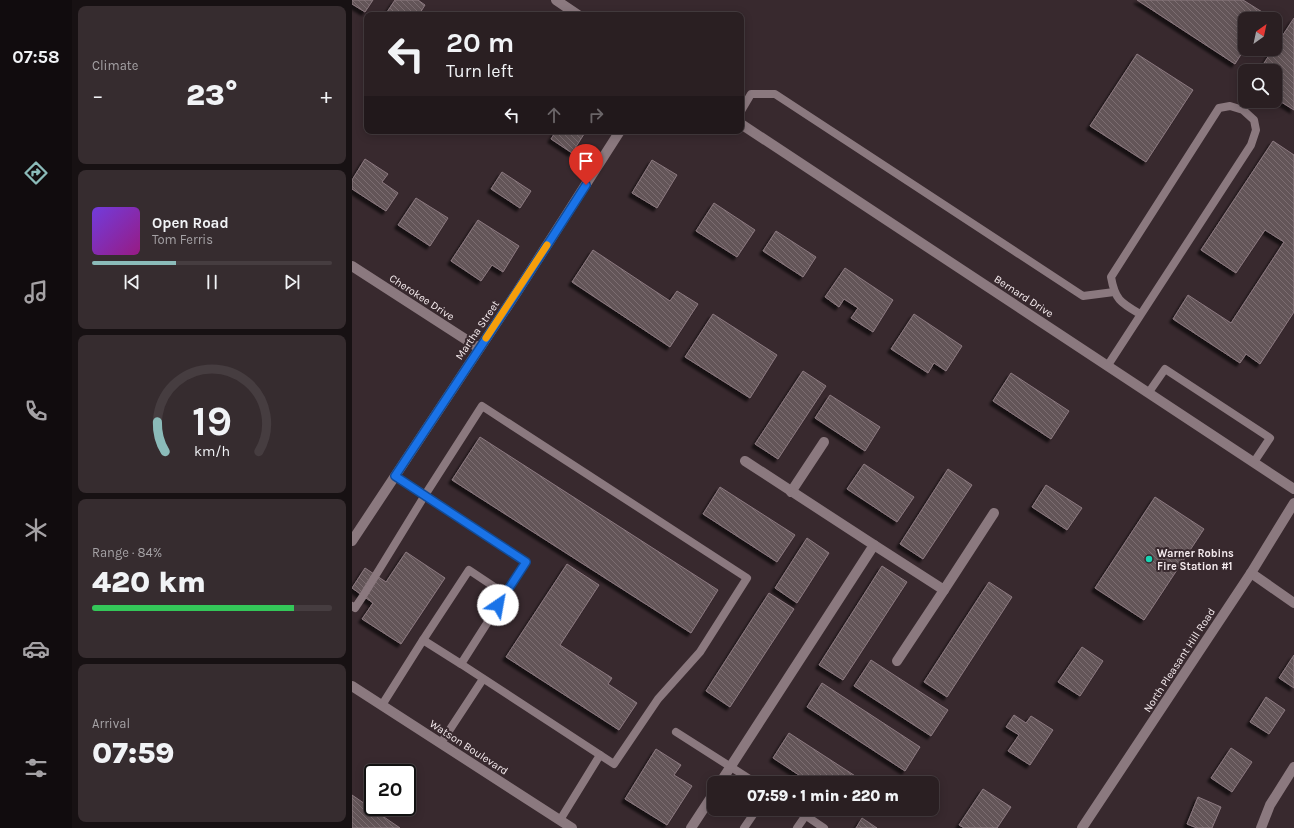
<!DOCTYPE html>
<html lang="en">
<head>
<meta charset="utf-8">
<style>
	body { margin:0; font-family:Karla,sans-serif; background:#362c2f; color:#f1f3f6; height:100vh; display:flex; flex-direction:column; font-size:15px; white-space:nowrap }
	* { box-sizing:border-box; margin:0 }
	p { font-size:13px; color:#a5a2a5 }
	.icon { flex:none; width:22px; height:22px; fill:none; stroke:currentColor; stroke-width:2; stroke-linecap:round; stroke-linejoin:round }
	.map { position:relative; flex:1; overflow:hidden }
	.details { display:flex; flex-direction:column; gap:6px; padding:6px; background:#171113; width:280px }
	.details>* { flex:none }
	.guide { position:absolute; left:12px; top:12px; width:380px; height:122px; border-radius:8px; box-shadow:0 2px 10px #0003,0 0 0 1px #463d40; background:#2a1f22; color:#f1f3f6; overflow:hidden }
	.needle { width:26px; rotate:33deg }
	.controls { position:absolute; left:886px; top:12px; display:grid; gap:8px }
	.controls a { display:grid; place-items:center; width:44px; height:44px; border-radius:8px; background:#2a1f22; box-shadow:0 2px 10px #0003,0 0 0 1px #463d40; font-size:20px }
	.speed { position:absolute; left:12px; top:764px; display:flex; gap:8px; font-size:20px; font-weight:700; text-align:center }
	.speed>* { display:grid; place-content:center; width:52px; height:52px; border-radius:50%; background:#2a1f22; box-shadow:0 2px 10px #0003,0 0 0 1px #463d40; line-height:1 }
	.speed .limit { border:2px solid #111; border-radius:6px; background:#fff; color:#111 }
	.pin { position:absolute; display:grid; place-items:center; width:34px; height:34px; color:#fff; margin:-41px -17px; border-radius:50% 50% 50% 0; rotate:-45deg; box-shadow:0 0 4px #0007 }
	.pin .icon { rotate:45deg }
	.me { position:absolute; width:44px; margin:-22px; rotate:33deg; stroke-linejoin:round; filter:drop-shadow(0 0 3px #0008) }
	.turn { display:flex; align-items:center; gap:14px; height:84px; padding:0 16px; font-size:18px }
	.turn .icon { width:52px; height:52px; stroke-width:2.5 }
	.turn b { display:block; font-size:28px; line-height:34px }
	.lanes { display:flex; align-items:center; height:38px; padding:0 16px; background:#0003; justify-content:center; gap:20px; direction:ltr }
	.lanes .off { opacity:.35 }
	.big { font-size:30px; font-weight:800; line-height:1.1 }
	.details .tile { flex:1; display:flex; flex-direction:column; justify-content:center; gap:6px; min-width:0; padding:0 14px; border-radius:8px; background:#362c2f }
	.details .dial { align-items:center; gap:0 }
	.dial svg { height:104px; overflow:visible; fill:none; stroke:#463d40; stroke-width:7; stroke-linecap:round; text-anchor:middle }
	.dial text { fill:#f1f3f6; stroke:none }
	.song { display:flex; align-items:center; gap:12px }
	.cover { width:48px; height:48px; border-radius:6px; background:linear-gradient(135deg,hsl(260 70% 55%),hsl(310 70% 35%)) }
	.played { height:4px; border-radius:2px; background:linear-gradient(90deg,#8bbbb9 35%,#463d40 35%) }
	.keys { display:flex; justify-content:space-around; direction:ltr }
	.heat { display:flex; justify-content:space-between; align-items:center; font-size:22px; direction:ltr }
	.charge { height:6px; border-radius:3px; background:linear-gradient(90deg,#34c759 84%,#463d40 0) }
	.trip { position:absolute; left:355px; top:776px; width:232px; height:40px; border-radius:8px; background:#2a1f22; box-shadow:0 2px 10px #0003,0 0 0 1px #463d40; font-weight:800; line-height:40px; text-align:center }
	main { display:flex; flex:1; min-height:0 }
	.tab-bar { display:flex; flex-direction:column; width:72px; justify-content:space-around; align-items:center; background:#110c0e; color:#a5a2a5 }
	.tab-bar .icon { width:28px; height:28px }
	.tab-bar .selected { color:#8bbbb9 }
	.tab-bar b { font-size:18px; color:#f1f3f6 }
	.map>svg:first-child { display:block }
	.building { fill:url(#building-back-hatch); stroke:#8c7a80; filter:url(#shadow) }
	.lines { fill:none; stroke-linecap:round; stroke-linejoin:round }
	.service { stroke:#8b797f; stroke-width:8 }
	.minor { stroke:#8b797f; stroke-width:10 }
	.tertiary { stroke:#8b797f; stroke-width:10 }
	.secondary { stroke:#8b797f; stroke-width:10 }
	.route-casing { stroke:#114b97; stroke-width:10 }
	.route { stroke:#1a73e8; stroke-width:7 }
	.slow { stroke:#f59e0b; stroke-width:7 }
	.poi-dot { fill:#16d5b3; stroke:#38292e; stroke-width:1.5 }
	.labels { text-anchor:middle; stroke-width:4; stroke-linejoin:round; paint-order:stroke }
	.street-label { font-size:11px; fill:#f5ebee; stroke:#38292e }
	.poi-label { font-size:11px; font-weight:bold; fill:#f5ebee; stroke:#38292e; text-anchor:start }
</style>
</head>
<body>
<main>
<nav class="tab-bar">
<b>07:58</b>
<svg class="icon selected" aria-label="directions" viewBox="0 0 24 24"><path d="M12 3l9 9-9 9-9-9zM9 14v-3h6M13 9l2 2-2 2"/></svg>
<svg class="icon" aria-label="music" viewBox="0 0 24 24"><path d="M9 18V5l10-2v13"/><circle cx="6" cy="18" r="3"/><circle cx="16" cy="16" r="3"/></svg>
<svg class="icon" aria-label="phone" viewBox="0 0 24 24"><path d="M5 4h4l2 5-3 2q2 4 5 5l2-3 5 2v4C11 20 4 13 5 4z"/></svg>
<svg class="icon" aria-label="climate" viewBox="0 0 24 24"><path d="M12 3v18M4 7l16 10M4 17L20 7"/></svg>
<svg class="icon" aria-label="car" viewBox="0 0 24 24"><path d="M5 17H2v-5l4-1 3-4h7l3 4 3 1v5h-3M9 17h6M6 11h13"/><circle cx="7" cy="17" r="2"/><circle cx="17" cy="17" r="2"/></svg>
<svg class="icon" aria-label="filters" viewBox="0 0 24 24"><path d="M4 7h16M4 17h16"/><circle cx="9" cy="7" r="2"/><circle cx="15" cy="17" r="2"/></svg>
</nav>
<section class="details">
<div class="tile"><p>Climate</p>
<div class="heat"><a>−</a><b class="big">23°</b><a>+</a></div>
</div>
<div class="tile">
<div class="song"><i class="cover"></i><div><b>Open Road</b><p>Tom Ferris</p></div></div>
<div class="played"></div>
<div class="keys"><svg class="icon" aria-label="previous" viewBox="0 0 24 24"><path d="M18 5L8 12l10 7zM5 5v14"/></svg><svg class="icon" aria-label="pause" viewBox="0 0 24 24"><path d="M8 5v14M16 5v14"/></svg><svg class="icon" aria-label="next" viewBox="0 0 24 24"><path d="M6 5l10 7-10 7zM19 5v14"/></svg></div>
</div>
<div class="tile dial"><svg viewBox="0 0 100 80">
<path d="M14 69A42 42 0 1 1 86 69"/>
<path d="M14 69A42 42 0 0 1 8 46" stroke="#8bbbb9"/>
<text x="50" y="56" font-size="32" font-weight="700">19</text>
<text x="50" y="72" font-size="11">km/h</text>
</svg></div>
<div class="tile"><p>Range · 84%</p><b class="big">420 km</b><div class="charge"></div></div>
<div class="tile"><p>Arrival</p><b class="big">07:59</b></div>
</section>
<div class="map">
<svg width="942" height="828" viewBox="0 0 942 828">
	<defs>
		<pattern id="building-back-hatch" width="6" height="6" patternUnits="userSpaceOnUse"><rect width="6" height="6" fill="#645459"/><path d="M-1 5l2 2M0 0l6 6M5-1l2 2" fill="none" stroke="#7b6d71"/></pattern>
		<filter id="shadow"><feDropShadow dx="-3.5" dy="3.5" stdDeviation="1" flood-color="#0009"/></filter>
	</defs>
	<rect width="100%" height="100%" fill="#38292e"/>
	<g class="building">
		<path d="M0 0H21L13 12 0 4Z"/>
		<path d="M43 0H66L73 5 68 13 70 15H33Z"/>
		<path d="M785 0H891L915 15 912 19H893V48L883 64Z"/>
		<path d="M942 18V110L923 98V71H907L921 49H923V47Z"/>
		<path d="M785 54 841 90 794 162 738 126Z"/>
		<path d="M204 131H234L220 153 199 139Z"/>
		<path d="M921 141 942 155V312L908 364 894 354 888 363 821 319 836 295 879 323 932 242 913 230 884 273 849 250Z"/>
		<path d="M13 159 36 174 30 182 46 193 34 211 0 189V180Z"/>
		<path d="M300 160 325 175 305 208 280 193Z"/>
		<path d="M150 172 179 191 168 208 139 189Z"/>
		<path d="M64 198 96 218 78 246 46 225Z"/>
		<path d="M362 203 403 230 385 257 344 231Z"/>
		<path d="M126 220 167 246 151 272 140 265 129 281 99 261Z"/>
		<path d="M424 231 464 257 451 277 411 251Z"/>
		<path d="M241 250 318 301 325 291 346 304 318 347 220 282Z"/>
		<path d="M493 268 541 300 521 332 499 318 506 308 492 299 487 307 473 297Z"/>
		<path d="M361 314 425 355 398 398 333 357Z"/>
		<path d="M562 314 610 346 594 371 582 363 576 373 539 349Z"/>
		<path d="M451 371 474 386 426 459 403 444Z"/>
		<path d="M659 373 717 411 699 439 641 401Z"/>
		<path d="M478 395 528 427 513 451 463 418Z"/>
		<path d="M128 437 366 590 339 633 100 480Z"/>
		<path d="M512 464 562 497 545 522 495 489Z"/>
		<path d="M596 469 620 485 571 559 548 544Z"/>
		<path d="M694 485 730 508 715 530 680 507Z"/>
		<path d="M368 487 443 535 425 562 351 514Z"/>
		<path d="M803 497 852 529 792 620 743 588Z"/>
		<path d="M455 538 477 553 445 603 423 588Z"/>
		<path d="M54 552 93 578 49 644 10 619 21 603 0 588 13 568 34 582Z"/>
		<path d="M215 564 247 585 208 645 260 678 256 684 285 703 267 730 154 657Z"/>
		<path d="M530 566 555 582 491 680 467 665Z"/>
		<path d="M637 582 660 597 595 697 572 682Z"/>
		<path d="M417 593 442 609 378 707 354 691Z"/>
		<path d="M730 647 751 661 728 696 706 682Z"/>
		<path d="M942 655V688L927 678Z"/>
		<path d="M519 660 596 710 579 736 502 686Z"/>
		<path d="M470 683 568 747 553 771 455 707Z"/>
		<path d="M914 697 933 710 917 734 898 722Z"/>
		<path d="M662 715 674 723 679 716 701 730 678 765 656 751 667 735 654 727Z"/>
		<path d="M437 733 511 781 510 783H459L421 758Z"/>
		<path d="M879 748 900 762 880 792 859 778Z"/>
		<path d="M304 749 329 765 322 775 340 786 315 825 273 799Z"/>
		<path d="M631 789 659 807 645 828H612L607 825Z"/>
		<path d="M0 795 48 828H0Z"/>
		<path d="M846 797 869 807 860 828H845L835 824Z"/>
		<path d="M510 818 525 828H504Z"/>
	</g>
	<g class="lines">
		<g class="service">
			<path d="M389 111 399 94H423L731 296 762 292"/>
			<path d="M756 365 899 145 904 130 902 120 891 110 878 106 867 108 759 277C763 300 769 303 788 314"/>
			<path d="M797 392 813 369 918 438 902 462"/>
			<path d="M130 406 395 578 348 652 306 699 262 764 109 664 174 562 73 495Z"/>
			<path d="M0 606 3 608 11 596 73 495 43 476"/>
			<path d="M71 640 117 570 153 594"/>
			<path d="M30 705 71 640 109 664"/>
			<path d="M324 732 404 783"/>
			<path d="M89 743 131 679"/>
			<path d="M444 809 472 828"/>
			<path d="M208 820 248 755"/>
			<path d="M392 828 405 809"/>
			<path d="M445 828 454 815"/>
		</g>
		<g class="minor">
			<path d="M204 0 226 15"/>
			<path d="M389 124 942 489"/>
			<path d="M0 266 127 348"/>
			<path d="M439 492 472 442"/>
			<path d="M0 541 165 292 268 131"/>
			<path d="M522 545 592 590 642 513"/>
			<path d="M899 573 942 603"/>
			<path d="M545 661 592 590"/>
			<path d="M368 783 522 545 393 461"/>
			<path d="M339 828 362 793"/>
			<path d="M909 828 918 805 942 767"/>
		</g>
		<path class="tertiary" d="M730 828 899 573 942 503"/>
		<path class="secondary" d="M0 686 220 828"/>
	</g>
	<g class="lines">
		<g class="route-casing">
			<path id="route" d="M146 605 174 562 43 476 165 292 234 185"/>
		</g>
		<use href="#route" class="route"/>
		<path class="slow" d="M134 338 195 245"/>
	</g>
	<circle class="poi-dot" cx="797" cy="559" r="4"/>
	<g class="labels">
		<g class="street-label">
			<text transform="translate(672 296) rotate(33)" y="4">Bernard Drive</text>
			<text transform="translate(70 297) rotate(33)" y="4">Cherokee Drive</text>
			<text transform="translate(125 330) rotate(-56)" y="4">Martha Street</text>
			<text transform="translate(827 660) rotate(-57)" y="4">North Pleasant Hill Road</text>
			<text transform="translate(117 747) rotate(33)" y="4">Watson Boulevard</text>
		</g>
		<g class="poi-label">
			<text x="805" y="557">Warner Robins<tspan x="805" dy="13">Fire Station #1</tspan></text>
		</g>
	</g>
</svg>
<div class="controls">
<a><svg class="needle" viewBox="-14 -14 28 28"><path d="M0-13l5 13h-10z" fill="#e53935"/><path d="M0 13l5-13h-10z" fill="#a5a2a5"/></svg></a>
<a><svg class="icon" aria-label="search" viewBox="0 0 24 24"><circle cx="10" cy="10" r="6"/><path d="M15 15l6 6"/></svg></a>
</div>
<div class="speed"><div class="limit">20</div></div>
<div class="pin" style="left:234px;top:185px;background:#d93025"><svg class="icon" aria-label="arrive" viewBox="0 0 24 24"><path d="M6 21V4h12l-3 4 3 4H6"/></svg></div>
<svg class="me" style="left:146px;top:605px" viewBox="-20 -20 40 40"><circle r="19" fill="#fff"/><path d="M0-13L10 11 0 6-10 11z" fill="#1a73e8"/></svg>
<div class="trip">07:59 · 1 min · 220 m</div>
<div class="guide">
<div class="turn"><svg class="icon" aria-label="left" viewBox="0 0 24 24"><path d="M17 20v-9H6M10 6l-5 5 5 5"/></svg><div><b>20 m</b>Turn left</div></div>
<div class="lanes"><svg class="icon" aria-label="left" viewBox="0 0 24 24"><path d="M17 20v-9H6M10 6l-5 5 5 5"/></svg><svg class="icon off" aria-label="ahead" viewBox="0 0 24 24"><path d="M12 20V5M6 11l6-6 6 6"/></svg><svg class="icon off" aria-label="right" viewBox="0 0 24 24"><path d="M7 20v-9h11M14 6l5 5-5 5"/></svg></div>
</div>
</div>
</main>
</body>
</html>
